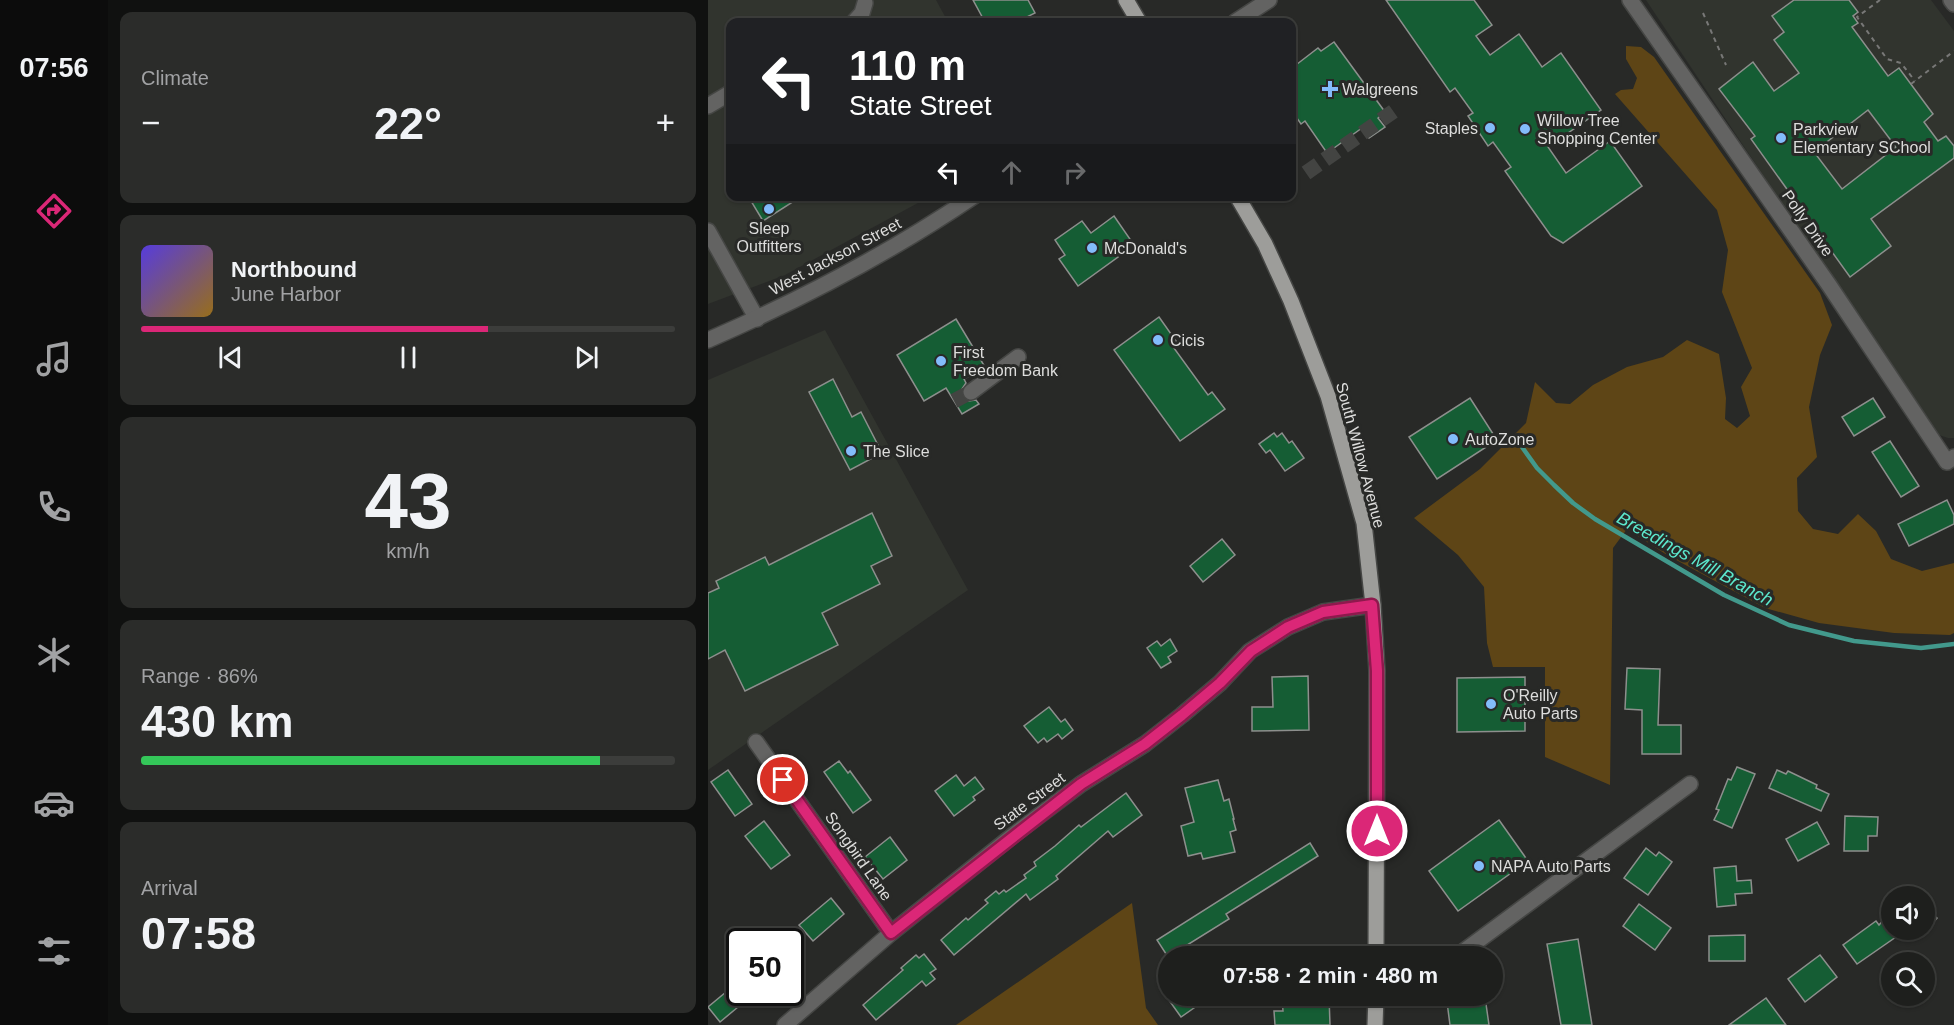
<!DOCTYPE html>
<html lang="en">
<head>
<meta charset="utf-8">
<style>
	body { margin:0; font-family:Arial,sans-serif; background:#2b2c2a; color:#f1f3f6; height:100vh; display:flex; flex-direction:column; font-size:22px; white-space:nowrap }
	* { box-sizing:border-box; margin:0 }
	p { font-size:20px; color:#a1a2a4 }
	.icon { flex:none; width:33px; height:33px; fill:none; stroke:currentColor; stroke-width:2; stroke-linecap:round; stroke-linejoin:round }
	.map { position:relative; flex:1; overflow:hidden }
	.side { display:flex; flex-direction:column; gap:12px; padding:12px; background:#101110; width:600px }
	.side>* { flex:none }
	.hud { position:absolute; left:18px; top:18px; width:570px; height:183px; border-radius:12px; box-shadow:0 2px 4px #0004,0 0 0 2px #3c3d3b; background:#202124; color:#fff; overflow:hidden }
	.buttons { position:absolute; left:1173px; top:886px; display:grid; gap:12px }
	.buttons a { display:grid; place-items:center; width:54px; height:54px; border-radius:50%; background:#1e1f1d; box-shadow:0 2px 4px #0004,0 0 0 2px #3c3d3b; font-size:30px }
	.speed { position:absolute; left:18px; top:928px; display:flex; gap:12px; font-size:30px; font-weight:700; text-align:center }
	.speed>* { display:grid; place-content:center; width:78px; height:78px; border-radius:50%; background:#1e1f1d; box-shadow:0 2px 4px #0004,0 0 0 2px #3c3d3b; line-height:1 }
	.speed .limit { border:3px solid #111; border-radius:9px; background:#fff; color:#111 }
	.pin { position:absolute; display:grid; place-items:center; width:51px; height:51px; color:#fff; margin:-26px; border:3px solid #fff; border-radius:50%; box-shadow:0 2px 6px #0007 }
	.me { position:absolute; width:66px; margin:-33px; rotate:0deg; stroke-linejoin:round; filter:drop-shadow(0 0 4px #0008) }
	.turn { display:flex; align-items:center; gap:21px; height:126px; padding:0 24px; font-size:27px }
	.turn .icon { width:78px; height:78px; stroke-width:2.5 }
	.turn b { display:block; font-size:42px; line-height:51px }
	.lanes { display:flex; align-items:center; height:57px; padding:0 24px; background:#0003; justify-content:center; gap:30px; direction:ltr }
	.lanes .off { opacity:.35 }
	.big { font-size:45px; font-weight:700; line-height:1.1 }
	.side .tile { flex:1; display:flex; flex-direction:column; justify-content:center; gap:9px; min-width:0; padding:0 21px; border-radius:12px; background:#2b2c2a }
	.side .dial { align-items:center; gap:0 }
	.dial b { font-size:78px; line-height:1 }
	.song { display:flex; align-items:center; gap:18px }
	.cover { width:72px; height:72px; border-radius:9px; background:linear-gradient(135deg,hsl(250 70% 55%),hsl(40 70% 35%)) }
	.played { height:6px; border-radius:3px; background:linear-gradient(90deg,#db2777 65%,#3c3d3b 65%) }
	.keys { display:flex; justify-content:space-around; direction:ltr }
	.heat { display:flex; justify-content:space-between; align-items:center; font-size:33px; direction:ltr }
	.charge { height:9px; border-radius:4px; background:linear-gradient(90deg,#34c759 86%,#3c3d3b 0) }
	.trip { position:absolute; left:450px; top:946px; width:345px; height:60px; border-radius:30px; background:#1e1f1d; box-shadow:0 2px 4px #0004,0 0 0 2px #3c3d3b; font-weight:700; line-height:60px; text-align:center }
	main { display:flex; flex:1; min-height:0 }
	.dock { display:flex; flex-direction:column; width:108px; justify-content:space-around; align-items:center; background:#0c0c0c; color:#a1a2a4 }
	.dock .icon { width:42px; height:42px }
	.dock .active { color:#db2777 }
	.dock b { font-size:27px; color:#f1f3f6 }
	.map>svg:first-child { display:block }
	.built { fill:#31342e }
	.green { fill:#5e4516 }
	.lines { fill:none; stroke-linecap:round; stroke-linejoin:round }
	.stream { stroke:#42998c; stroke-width:4.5 }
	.building { fill:#155d34; stroke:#8d8f8d; stroke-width:1.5; fill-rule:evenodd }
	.minor-tunnel { stroke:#434442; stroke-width:15; stroke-dasharray:15 8; stroke-linecap:butt }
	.minor-casing { stroke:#454644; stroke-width:18 }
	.major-casing { stroke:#454644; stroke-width:18 }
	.path { stroke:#787877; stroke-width:2; stroke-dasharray:4.5 4.5; stroke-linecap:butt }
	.minor { stroke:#636362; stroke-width:15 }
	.major { stroke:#9d9d9a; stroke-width:15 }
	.route-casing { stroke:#8e194d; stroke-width:15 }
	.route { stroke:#db2777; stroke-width:10 }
	.poi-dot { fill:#83bcfb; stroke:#282927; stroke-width:2 }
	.labels { text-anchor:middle; stroke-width:6; stroke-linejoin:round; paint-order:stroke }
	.poi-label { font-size:16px; fill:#dddddc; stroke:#282927; text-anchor:start }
	.street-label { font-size:16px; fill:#dddddc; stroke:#282927 }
	.water-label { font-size:18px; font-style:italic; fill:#5ce8cd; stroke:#282927 }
</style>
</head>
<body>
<main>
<nav class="dock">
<b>07:56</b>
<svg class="icon active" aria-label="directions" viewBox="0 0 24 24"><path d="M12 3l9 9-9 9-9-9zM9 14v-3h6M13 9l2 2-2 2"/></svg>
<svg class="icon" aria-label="music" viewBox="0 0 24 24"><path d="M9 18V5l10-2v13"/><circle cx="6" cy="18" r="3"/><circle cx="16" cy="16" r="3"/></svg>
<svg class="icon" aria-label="phone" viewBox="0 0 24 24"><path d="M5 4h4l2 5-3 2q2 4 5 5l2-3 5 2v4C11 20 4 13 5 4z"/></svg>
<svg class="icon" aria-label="climate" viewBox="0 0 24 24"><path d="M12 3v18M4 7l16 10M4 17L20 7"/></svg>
<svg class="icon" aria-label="car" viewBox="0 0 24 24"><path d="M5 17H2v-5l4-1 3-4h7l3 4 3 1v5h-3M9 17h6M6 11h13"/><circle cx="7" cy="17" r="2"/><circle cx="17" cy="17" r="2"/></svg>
<svg class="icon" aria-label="filters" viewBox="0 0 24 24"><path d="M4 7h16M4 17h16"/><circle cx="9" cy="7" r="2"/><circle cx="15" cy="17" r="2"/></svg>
</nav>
<section class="side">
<div class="tile"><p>Climate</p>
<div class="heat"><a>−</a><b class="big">22°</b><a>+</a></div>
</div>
<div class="tile">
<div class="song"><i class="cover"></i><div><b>Northbound</b><p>June Harbor</p></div></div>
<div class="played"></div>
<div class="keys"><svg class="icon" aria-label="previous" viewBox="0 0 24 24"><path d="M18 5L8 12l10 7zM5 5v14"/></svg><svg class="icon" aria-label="pause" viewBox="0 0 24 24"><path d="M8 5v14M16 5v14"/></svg><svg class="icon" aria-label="next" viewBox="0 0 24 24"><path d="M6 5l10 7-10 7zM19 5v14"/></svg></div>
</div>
<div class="tile dial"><b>43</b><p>km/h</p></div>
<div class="tile"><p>Range · 86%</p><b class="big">430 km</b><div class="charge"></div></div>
<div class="tile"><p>Arrival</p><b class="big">07:58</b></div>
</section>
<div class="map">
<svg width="1246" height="1025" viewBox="0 0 1246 1025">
	<rect width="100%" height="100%" fill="#282927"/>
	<g class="built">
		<path d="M0 0H228L240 22H22V196L221 197 77 275 0 304Z"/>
		<path d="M938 0H1223L1246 31V438H1240L1231 435 1222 425Z"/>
		<path d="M117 330 260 590 0 770V380Z"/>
	</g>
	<g class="green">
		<path d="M918 46 933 47 946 57 1112 293 1124 325 1112 355 1101 407 1109 457 1089 478 1090 511 1105 529 1130 534 1150 514 1168 531 1183 559 1214 571 1246 563V633L1242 635 1186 633 1111 623 1057 608 959 555 919 529 905 548 902 785 837 757V667H785L779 643 776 587 750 555 706 518 772 469 818 423 827 382 848 403 862 404 885 385 919 367 955 357 979 340 1011 354 1018 398 1017 419 1029 428 1042 416 1033 387 1044 368 1014 292 1020 250 1009 210 907 94 913 90 925 89 929 78 918 59Z"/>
		<path d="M424 903 438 1008 450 1025H248Z"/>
	</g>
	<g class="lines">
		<path class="stream" d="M814 447 829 468 846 485 865 503 887 519 1016 595 1081 625 1146 641 1213 648 1246 644"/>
	</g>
	<g class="building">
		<path d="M265 0H320L327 13 309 22H277Z"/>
		<path d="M678 0H766L784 25 768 36 782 55 811 34 834 67 853 53 893 110 840 147 858 173 902 141 934 186 855 243 843 236 797 171 803 167 785 142 780 146 760 116 765 113 747 88 742 92Z"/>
		<path d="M1086 0H1141L1150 12 1145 16 1150 23 1144 27 1180 76 1191 68 1225 114 1216 122 1230 141 1238 136 1246 146V158L1163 219 1183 246 1142 277 1043 139 1047 136 1011 89 1045 62 1066 91 1091 73 1066 40 1076 32 1064 16ZM1160 110 1188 147 1134 189 1106 152Z"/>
		<path d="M626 42 677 112 670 118 677 127 661 138 654 128 619 153 597 121 593 124 584 111V68L610 48 613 51Z"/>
		<path d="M40 196H94L55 221Z"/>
		<path d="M406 216 424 242 408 254 410 257 370 286 351 259 357 255 347 240 374 221 383 233Z"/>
		<path d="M451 317 468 341 463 344 500 395 504 392 517 409 472 441 406 350Z"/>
		<path d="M248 319 277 367 256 379 258 383 254 389 255 397 260 401 268 400 271 404 254 414 238 388 216 401 189 355Z"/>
		<path d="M125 379 144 417 153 412 174 453 142 470 101 392Z"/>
		<path d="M762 398 789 440 729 479 701 437Z"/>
		<path d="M1165 398 1177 417 1146 436 1134 417Z"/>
		<path d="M566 433 569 437 574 433 581 443 584 441 596 458 577 471 562 450 558 453 551 444Z"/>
		<path d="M1182 441 1211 486 1193 497 1164 452Z"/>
		<path d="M1239 500 1246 515V524L1201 546 1190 524Z"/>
		<path d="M164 513 184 556 163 566 172 584 114 613 130 645 37 691 17 650 0 659V593L11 588 8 581 57 557 61 565Z"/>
		<path d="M514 539 527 555 495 582 482 566Z"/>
		<path d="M462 639 469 651 460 657 463 662 453 668 439 648 449 641 453 646Z"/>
		<path d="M919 668 952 669 950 725H973V754H934V710L917 709Z"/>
		<path d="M600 676 601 730 544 731V707H565L564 677Z"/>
		<path d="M817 677V731L749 732V678Z"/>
		<path d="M341 707 353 722 357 719 365 730 354 739 350 734 339 742 336 738 330 743 316 726Z"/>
		<path d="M131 761 140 773 142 771 163 800 145 813 116 772Z"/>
		<path d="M1029 767 1047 774 1024 828 1006 820 1011 810 1008 809 1020 779 1023 780Z"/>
		<path d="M20 770 44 804 27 816 3 782Z"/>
		<path d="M1069 770 1078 774 1080 771 1109 785 1108 788 1121 794 1113 811 1061 788Z"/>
		<path d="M248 775 256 786 267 777 276 789 265 797 267 800 246 816 227 791Z"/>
		<path d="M510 780 516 801 521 799 526 819H525L528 830 522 832 527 852 495 859 493 853 480 856 473 826 486 822 477 788Z"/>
		<path d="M418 793 434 815 405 837 400 831 348 876 350 879 322 900 318 894 246 955 233 940 258 918 260 920 280 903 277 900 288 891 291 894 296 890 298 892 318 878 316 875 328 866 326 862 347 846 371 825 373 827Z"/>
		<path d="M1137 816 1170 817 1169 836H1160V851H1136Z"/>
		<path d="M791 820 820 861 750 911 721 871Z"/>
		<path d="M56 821 82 855 63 869 37 836Z"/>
		<path d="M1109 822 1121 844 1090 861 1078 839Z"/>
		<path d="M182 837 199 860 175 879 157 857Z"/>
		<path d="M602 843 610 856 518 914 521 919 460 957 449 940Z"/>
		<path d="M938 848 948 856 951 852 964 862 940 895 916 878Z"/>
		<path d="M1028 866 1029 881 1043 880 1044 893 1027 894 1028 905 1009 907 1006 868Z"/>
		<path d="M123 898 136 914 105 941 91 925Z"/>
		<path d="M931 904 963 928 947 950 915 926Z"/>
		<path d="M1216 907 1229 918 1216 933Z"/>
		<path d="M1184 910V930H1198L1149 964 1135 945 1168 921 1171 925Z"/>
		<path d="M1037 935V961H1001V936Z"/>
		<path d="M870 939 884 1025H853L839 944Z"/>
		<path d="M216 954 228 969 222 973 227 979 218 986 214 981 168 1020 155 1005 195 970 193 968 208 955 211 958Z"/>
		<path d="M1112 955 1129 977 1097 1002 1080 979Z"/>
		<path d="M24 987 36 1002 12 1022 0 1007Z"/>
		<path d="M458 996H503L473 1017Z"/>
		<path d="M574 996H621L622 1025H567L566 1011H575Z"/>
		<path d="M777 997 781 1025H742L739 1002Z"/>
		<path d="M1058 998 1078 1025H1021Z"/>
	</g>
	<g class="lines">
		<g class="minor-tunnel">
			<path d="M598 173 690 108"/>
			<path d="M246 401 263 392"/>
		</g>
		<g class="minor-casing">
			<g id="minor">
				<path d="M922 0 1121 285 1239 462 1246 457"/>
				<path d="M1243 0 1246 4"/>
				<path d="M146 22 154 13 157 3"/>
				<path d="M527 22 561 0"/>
				<path d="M0 106 22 93"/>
				<path d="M0 231 49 319"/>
				<path d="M0 340C92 300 182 253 266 196"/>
				<path d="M263 392 310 357"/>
				<path d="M48 742 183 933"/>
				<path d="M748 957 982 784"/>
				<path d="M77 1025 183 933 308 833 373 784 437 744 474 715 512 683 542 651 580 627 615 612 665 605"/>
			</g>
		</g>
		<g class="major-casing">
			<g id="major">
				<path d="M418 0 431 22"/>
				<path d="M529 196 557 244 583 301 620 396 656 523 665 605 669 671 668 957"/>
				<path d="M667 1025 668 996"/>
			</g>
		</g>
		<g class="path">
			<path d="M1172 0 1149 17 1179 59 1193 63 1207 81"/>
			<path d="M995 13 1018 65"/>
			<path d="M1203 84 1246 51"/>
		</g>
		<use href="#minor" class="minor"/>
		<use href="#major" class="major"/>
	</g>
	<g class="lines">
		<g class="route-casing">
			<path id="route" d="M75 780 183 933 373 784 437 744 474 715 512 683 543 651 580 627 615 612 664 605 669 671V831"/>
		</g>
		<use href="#route" class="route"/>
	</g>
	<g class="poi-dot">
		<path d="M619 80h6v6h6v6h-6v6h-6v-6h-6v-6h6z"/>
		<circle cx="782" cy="128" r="6"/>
		<circle cx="817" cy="129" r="6"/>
		<circle cx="1073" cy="138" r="6"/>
		<circle cx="61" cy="209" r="6"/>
		<circle cx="384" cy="248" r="6"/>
		<circle cx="450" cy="340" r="6"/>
		<circle cx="233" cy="361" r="6"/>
		<circle cx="745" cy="439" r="6"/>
		<circle cx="143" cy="451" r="6"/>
		<circle cx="783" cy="704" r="6"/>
		<circle cx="771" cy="866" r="6"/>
	</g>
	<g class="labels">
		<g class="poi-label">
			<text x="634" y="95">Walgreens</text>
			<text x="829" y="126">Willow Tree<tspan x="829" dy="18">Shopping Center</tspan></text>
			<text x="770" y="134" text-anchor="end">Staples</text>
			<text x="1085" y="135">Parkview<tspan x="1085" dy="18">Elementary SChool</tspan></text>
			<text x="61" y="234" text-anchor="middle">Sleep<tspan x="61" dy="18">Outfitters</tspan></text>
			<text x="396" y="254">McDonald's</text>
			<text x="462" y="346">Cicis</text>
			<text x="245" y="358">First<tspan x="245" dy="18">Freedom Bank</tspan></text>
			<text x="757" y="445">AutoZone</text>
			<text x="155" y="457">The Slice</text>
			<text x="795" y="701">O'Reilly<tspan x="795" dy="18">Auto Parts</tspan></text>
			<text x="783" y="872">NAPA Auto Parts</text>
		</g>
		<g class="street-label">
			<text transform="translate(1100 223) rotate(55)" y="6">Polly Drive</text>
			<text transform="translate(127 256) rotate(-28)" y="6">West Jackson Street</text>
			<text transform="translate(653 455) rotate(75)" y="6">South Willow Avenue</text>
			<text transform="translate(321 801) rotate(-37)" y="6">State Street</text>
			<text transform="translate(151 856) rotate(55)" y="6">Songbird Lane</text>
		</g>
		<g class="water-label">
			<text transform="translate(987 559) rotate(29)" y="6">Breedings Mill Branch</text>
		</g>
	</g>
</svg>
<div class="buttons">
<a><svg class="icon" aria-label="sound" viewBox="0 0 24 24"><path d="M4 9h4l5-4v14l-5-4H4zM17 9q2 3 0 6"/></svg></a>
<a><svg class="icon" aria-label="search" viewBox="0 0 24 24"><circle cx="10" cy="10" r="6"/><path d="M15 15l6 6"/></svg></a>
</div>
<div class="speed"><div class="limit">50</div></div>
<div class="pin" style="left:75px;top:780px;background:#d93025"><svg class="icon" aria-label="arrive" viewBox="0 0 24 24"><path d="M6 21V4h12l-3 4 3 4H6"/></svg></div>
<svg class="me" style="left:669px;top:831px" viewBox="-20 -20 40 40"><circle r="17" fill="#db2777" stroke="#fff" stroke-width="3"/><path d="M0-11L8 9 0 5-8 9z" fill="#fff"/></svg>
<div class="trip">07:58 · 2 min · 480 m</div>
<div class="hud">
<div class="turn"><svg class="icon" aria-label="left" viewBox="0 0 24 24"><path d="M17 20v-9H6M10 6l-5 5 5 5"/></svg><div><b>110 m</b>State Street</div></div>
<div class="lanes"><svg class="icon" aria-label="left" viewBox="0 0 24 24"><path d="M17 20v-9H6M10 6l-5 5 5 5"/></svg><svg class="icon off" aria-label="ahead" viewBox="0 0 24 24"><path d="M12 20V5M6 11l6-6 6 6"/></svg><svg class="icon off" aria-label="right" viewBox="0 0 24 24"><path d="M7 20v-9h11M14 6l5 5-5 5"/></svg></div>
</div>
</div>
</main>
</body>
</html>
